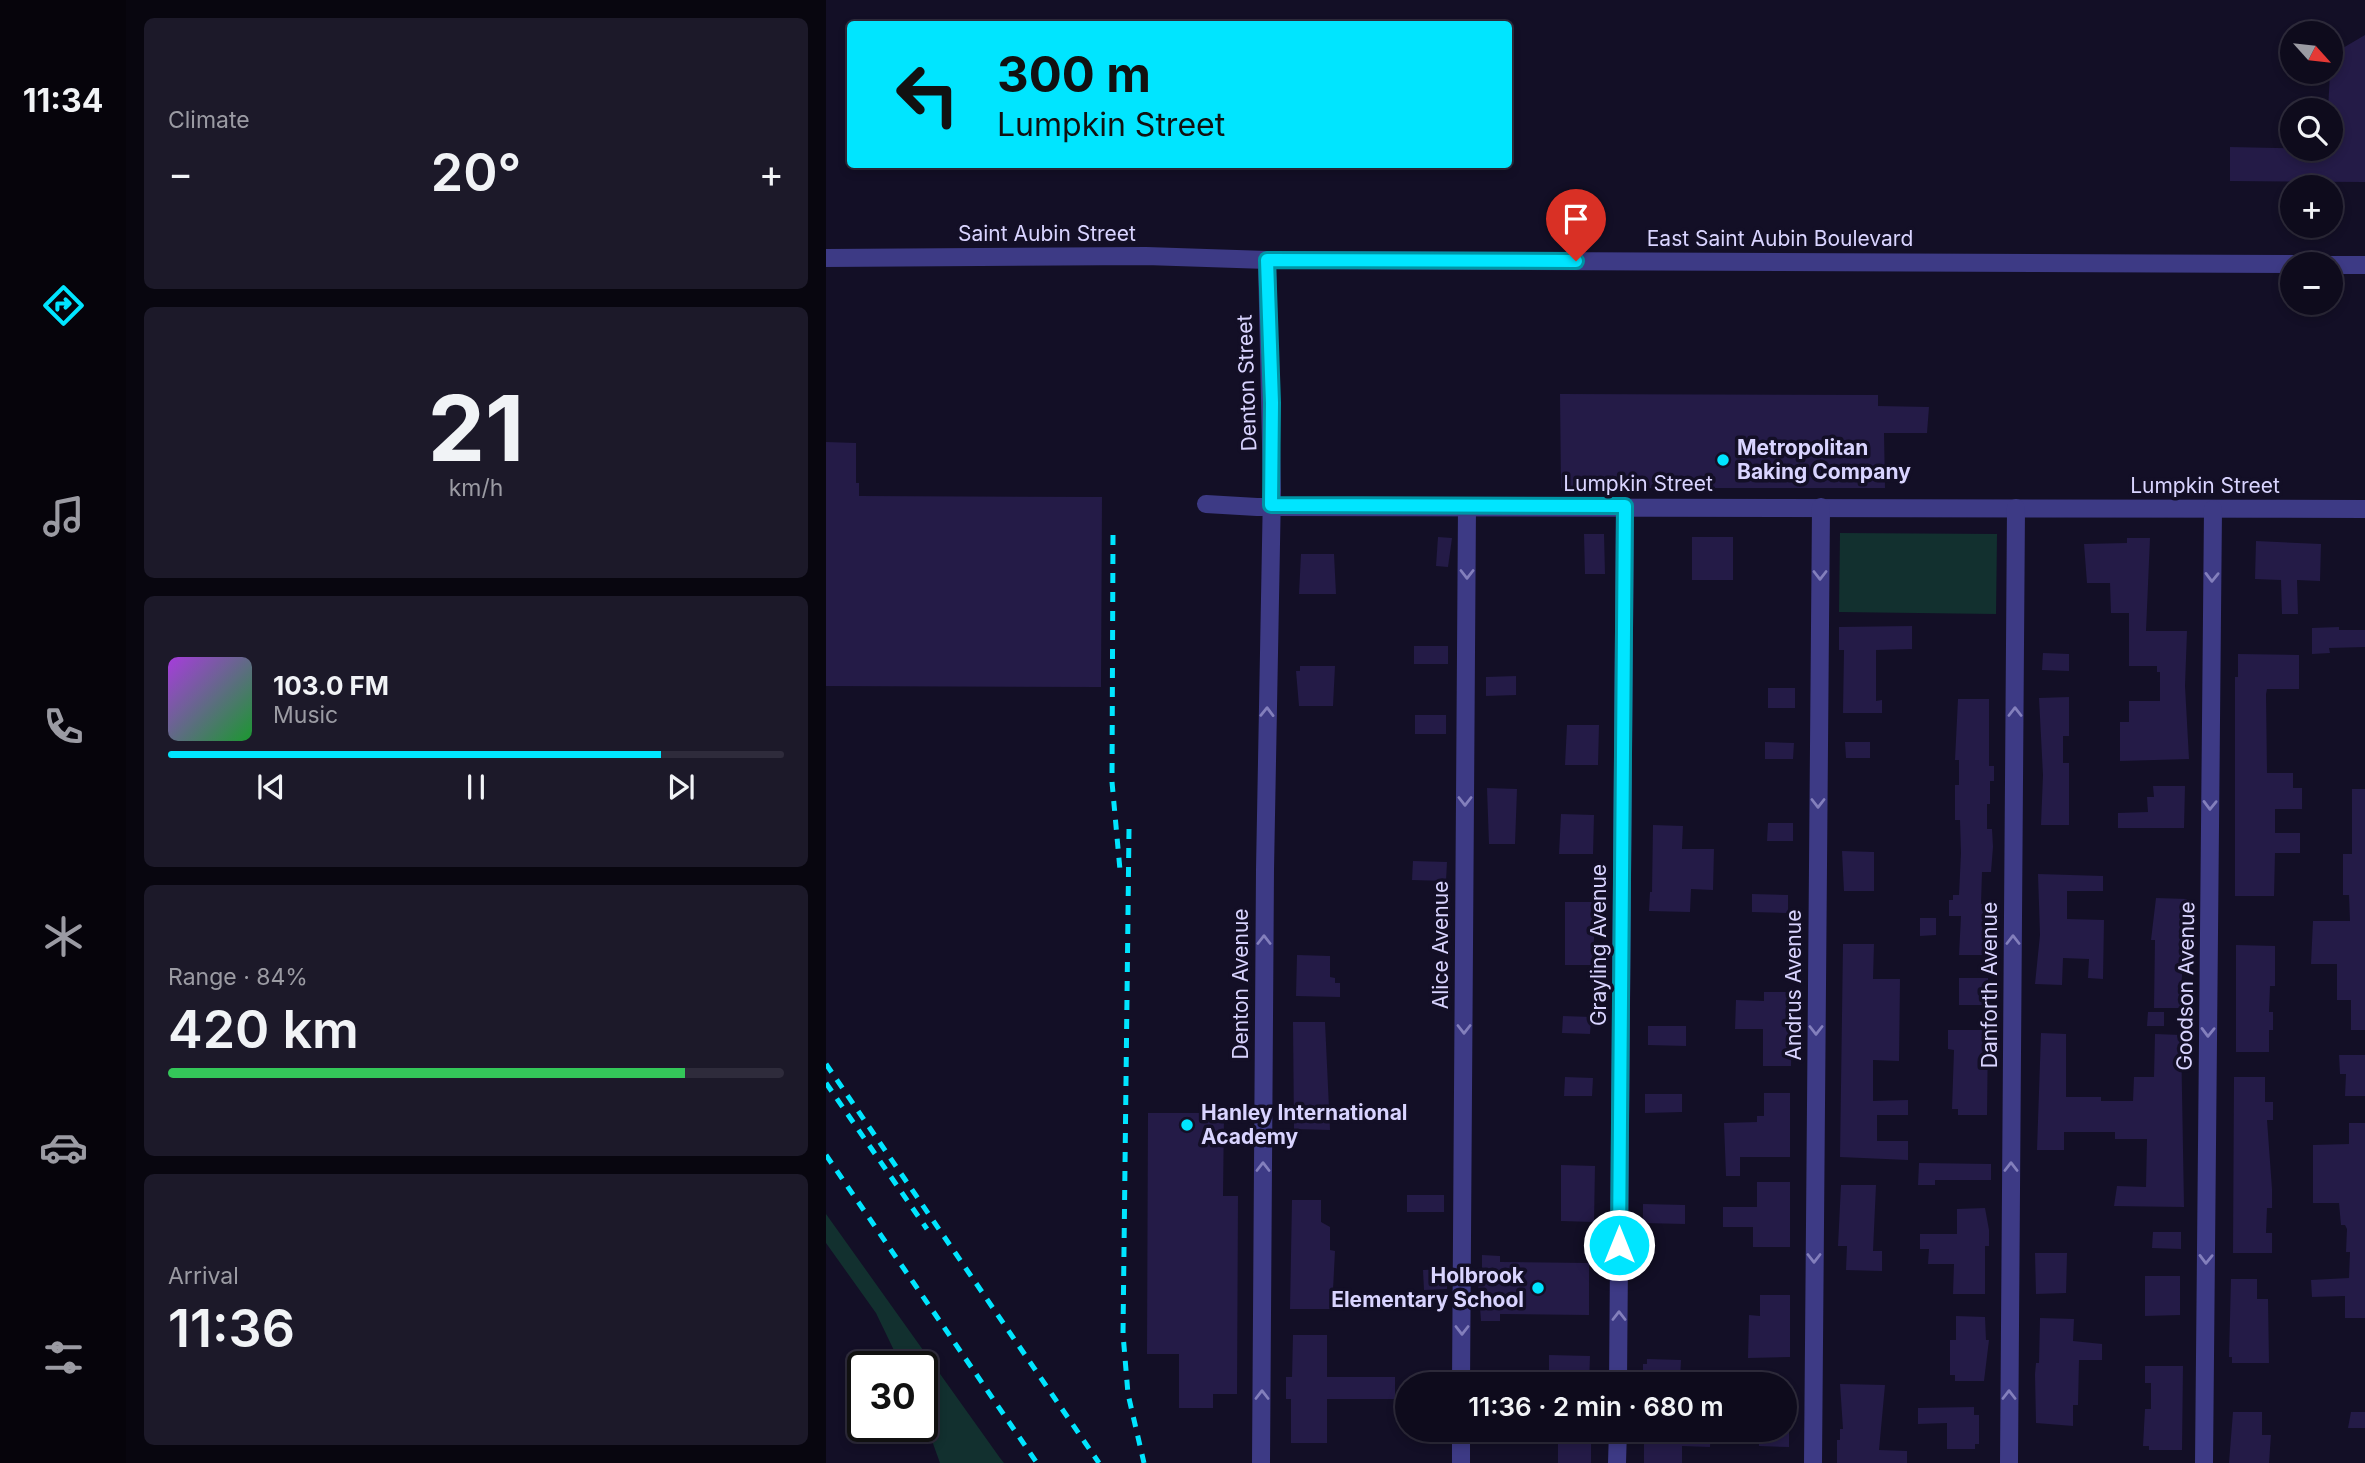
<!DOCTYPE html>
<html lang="en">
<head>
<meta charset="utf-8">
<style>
	body { margin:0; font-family:Inter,sans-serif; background:#1c1929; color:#f1f3f6; height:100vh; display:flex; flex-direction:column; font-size:26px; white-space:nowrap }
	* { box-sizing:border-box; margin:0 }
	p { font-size:23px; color:#9b9ba3 }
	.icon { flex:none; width:38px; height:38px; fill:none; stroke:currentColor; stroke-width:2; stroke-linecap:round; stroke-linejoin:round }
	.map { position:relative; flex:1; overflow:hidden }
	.details { display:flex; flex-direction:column; gap:18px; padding:18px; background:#08060f; width:700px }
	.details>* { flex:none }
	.top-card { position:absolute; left:21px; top:21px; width:665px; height:147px; border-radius:7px; box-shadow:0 4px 10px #0003,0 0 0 2px #2e2b3b; background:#00e5ff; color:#111; overflow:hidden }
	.needle { width:46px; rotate:117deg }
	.buttons { position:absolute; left:1454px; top:21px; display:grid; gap:14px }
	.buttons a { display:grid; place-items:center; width:63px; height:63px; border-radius:50%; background:#0e0b1c; box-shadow:0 4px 10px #0003,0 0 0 2px #2e2b3b; font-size:35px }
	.speed { position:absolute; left:21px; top:1351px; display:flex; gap:14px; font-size:35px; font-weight:700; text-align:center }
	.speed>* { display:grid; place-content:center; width:91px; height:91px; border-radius:50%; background:#0e0b1c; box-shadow:0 4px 10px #0003,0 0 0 2px #2e2b3b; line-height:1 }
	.speed .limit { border:4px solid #111; border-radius:10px; background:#fff; color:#111 }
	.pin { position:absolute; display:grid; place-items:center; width:60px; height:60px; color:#fff; margin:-72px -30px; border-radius:50% 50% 50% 0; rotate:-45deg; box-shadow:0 0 7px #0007 }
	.pin .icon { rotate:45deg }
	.me { position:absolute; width:77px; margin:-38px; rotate:0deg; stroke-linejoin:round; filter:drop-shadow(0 0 5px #0008) }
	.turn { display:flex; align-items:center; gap:24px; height:147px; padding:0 35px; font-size:32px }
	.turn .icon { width:91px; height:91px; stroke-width:2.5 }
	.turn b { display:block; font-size:49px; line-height:60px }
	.big { font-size:52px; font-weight:600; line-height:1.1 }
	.details .card { flex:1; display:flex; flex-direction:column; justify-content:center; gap:10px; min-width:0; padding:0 24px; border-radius:10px; background:#1c1929 }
	.details .dial { align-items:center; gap:0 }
	.dial b { font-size:91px; line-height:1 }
	.song { display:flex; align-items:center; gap:21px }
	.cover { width:84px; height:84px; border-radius:10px; background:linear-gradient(135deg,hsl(280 70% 55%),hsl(130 70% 35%)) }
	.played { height:7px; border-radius:4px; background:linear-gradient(90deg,#00e5ff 80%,#2e2b3b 80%) }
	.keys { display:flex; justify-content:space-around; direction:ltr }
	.heat { display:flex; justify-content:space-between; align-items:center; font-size:38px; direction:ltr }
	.charge { height:10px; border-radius:5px; background:linear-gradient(90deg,#34c759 84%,#2e2b3b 0) }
	.trip { position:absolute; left:569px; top:1372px; width:402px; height:70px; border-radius:35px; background:#0e0b1c; box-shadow:0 4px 10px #0003,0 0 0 2px #2e2b3b; font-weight:600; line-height:70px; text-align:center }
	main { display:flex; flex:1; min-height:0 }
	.dock { display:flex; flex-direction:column; width:126px; justify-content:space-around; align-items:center; background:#06040b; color:#9b9ba3 }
	.dock .icon { width:49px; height:49px }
	.dock .selected { color:#00e5ff }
	.dock b { font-size:32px; color:#f1f3f6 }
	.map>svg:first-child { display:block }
	.green { fill:#12302f }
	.building { fill:#241b47 }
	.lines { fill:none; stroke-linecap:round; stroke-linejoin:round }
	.minor { stroke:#3d3a85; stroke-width:18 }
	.rail { stroke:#00e5ff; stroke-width:5; stroke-dasharray:10 9; stroke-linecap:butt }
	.oneway { stroke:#837fbc }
	.route-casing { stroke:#0095a6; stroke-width:18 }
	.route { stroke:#00e5ff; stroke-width:12 }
	.poi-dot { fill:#00e5ff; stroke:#130f26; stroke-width:2.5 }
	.labels { text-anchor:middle; stroke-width:7; stroke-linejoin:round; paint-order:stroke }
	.street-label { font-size:21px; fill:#d9d4ff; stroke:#130f26 }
	.poi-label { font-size:21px; font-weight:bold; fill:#d9d4ff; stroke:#130f26; text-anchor:start }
</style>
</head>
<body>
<main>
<nav class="dock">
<b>11:34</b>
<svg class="icon selected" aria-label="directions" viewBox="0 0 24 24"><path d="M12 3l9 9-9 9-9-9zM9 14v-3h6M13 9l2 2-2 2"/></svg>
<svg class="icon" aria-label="music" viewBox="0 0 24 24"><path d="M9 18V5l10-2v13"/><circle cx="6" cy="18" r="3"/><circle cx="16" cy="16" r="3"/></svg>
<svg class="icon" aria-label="phone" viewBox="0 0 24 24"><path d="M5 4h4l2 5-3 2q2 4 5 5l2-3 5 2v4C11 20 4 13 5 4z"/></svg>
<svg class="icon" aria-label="climate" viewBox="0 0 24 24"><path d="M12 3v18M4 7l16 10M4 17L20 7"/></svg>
<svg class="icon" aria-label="car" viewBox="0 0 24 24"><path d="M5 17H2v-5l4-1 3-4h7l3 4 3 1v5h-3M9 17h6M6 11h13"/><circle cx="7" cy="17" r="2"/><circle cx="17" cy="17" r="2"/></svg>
<svg class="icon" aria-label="filters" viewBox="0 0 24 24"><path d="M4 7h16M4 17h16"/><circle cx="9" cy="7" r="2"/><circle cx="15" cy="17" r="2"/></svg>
</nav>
<section class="details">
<div class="card"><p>Climate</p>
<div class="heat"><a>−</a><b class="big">20°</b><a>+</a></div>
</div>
<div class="card dial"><b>21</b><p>km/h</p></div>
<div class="card">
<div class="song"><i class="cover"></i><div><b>103.0 FM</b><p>Music</p></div></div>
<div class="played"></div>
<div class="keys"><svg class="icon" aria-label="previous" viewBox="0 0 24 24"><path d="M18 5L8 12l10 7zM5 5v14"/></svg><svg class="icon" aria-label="pause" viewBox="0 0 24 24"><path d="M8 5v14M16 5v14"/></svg><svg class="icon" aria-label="next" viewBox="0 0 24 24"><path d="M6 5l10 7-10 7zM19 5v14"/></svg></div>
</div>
<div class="card"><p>Range · 84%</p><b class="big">420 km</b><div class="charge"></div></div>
<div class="card"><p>Arrival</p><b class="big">11:36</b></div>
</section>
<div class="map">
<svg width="1539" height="1463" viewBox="0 0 1539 1463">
	<rect width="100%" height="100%" fill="#130f26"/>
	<g class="green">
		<path d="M1014 533 1171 534 1170 614 1013 612Z"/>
		<path d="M0 1214 174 1458 178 1463H114L96 1413V1367H76L50 1313 0 1243Z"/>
	</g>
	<g class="building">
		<path d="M1539 35V182L1404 181V147L1505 149V110H1502L1505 55Z"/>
		<path d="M734 394 1052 395V406L1103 407 1101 433H1058L1059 488H735Z"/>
		<path d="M0 442 30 443V483H33V496L276 497 275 687 0 686Z"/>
		<path d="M758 534H778L779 574H759Z"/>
		<path d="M612 537 626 538 622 567 610 566Z"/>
		<rect x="866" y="537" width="41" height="43"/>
		<path d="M1301 538H1324L1320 631H1361L1359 686 1363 759 1294 761V722H1303V701H1334V672H1331V666H1303V613H1285L1284 583H1261L1258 544 1301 543Z"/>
		<path d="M1430 541 1495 544 1494 581 1471 580 1472 614H1456L1455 580 1429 579Z"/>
		<path d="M475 554H508L510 594H473Z"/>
		<path d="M1086 626V649L1050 650V701L1056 700V713H1017L1018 650H1013V627Z"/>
		<path d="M1513 627V630H1539V647L1503 648 1504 653 1486 654V628Z"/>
		<rect x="588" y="646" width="34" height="18"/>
		<path d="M1217 653 1243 654V671L1216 670Z"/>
		<path d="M1412 654 1473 655V689H1441L1440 694 1441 773H1467V788H1476V809H1449V833H1474V853H1449L1448 896H1409V677H1412Z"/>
		<path d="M474 666H509L507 706H473L470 671H474Z"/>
		<path d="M690 676V695L660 696V677Z"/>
		<rect x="942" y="688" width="27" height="20"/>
		<path d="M1243 697V736H1237V763H1243V825H1215L1217 775 1213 698Z"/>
		<path d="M1132 699H1163V766H1168V781H1164V804H1161V829H1166L1167 847 1165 872H1156L1155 904H1161V920H1165L1163 955H1133L1135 916H1123V900H1127V895H1133L1135 853 1134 820H1129V785H1133V760H1129Z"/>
		<rect x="589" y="715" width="31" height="19"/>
		<path d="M741 725H773L772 765H739Z"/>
		<path d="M939 742 968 743 967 759H939Z"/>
		<path d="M1019 742H1044V758H1020Z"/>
		<path d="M1327 786H1359L1358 828H1292V813L1322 812 1321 797H1328Z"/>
		<path d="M661 788 691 789 689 844H663Z"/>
		<path d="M1526 789H1539V1030H1525V1000H1511V964H1485L1487 921H1524L1523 895H1517V854H1526Z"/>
		<path d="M735 814 768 815 767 854H733Z"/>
		<path d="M942 823H967V841H941Z"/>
		<path d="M827 825 857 826 856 849H888L887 890 865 889 864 912 823 911 824 892H826Z"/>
		<path d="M1016 851 1048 852V891H1018Z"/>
		<path d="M587 861 621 862 620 881 586 880Z"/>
		<path d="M1212 874 1277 876V891H1241V919L1278 920 1277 979 1262 978 1263 959 1237 958 1236 985 1209 984 1214 935Z"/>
		<path d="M926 894 962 895V913L926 912Z"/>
		<path d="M1330 898 1361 899 1355 991H1358V1008H1328L1329 940H1325Z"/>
		<path d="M739 902H766V925H769L766 965H739Z"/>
		<path d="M1094 918H1110V935L1094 936Z"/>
		<path d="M1017 944H1048L1047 979H1074L1073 1061 1047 1060V1101L1082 1100V1115H1051V1141H1082V1160L1014 1157Z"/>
		<path d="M1410 945 1449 946V986H1444L1443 1012H1447V1030H1443V1052H1410Z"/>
		<path d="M471 955 504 956V977L509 978V983H514V997L470 996Z"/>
		<path d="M1133 978H1162L1164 1005H1133Z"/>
		<path d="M938 992H967L965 1066H937V1029H909L910 1000 938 1001Z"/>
		<path d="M1322 1012H1338V1026H1321Z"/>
		<path d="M737 1016 765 1017 764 1034 736 1033Z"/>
		<path d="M467 1022H499L504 1130 468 1129Z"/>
		<path d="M822 1026H860V1046L822 1045Z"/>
		<path d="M1122 1030H1162L1161 1115H1132V1109H1126L1128 1050 1122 1049Z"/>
		<path d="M1215 1033 1240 1034V1097H1275V1101H1307L1308 1077H1328L1329 1034 1355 1035 1358 1207 1288 1206 1291 1186 1320 1187 1321 1139H1289V1132H1238V1150H1211Z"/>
		<path d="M1513 1055H1539V1096H1519L1520 1074H1514Z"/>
		<path d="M739 1077 767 1078 766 1096H738Z"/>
		<path d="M1408 1077H1439V1102H1447V1120H1441L1446 1189V1208H1441L1440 1233H1446V1253H1407Z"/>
		<path d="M938 1093H964V1157H914V1176H900L898 1123 931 1122V1116H938Z"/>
		<path d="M819 1094H856V1112L819 1113Z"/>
		<path d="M322 1113H398L397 1196H412L411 1394H387V1408H353V1354H321Z"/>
		<path d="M1523 1123H1539V1318H1519V1296L1486 1297 1485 1280 1523 1278 1524 1252H1520L1521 1229 1519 1225H1515L1513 1203H1487V1145L1523 1144Z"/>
		<path d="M1093 1163 1165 1164V1180H1109V1185H1092Z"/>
		<path d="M735 1165 769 1166 768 1222 735 1221Z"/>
		<path d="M931 1182H964V1247H927V1227H897V1207H931Z"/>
		<path d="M1015 1185H1050L1047 1251H1056V1271L1020 1270 1021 1246H1012Z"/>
		<rect x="581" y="1195" width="37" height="17"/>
		<path d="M466 1200H495V1222L504 1227V1250L509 1251 506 1309H464Z"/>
		<path d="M817 1204 859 1205V1224L817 1223Z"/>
		<path d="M1159 1208 1163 1230V1246H1159V1294H1127L1128 1264H1102L1103 1249H1094V1234H1131V1209Z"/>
		<path d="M1327 1232H1355V1249L1326 1248Z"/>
		<path d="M1209 1253H1241L1240 1293 1210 1294Z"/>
		<path d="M656 1255 674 1256V1262L763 1263V1315L674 1314V1321H655L652 1280H656Z"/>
		<path d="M621 1269V1289L598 1290 597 1270Z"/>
		<path d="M1319 1276H1354V1315L1319 1316Z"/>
		<path d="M1405 1279H1431V1299H1442L1443 1363H1406V1357H1403Z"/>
		<path d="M934 1295H964V1357L922 1358 923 1315 934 1316Z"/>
		<path d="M1130 1316 1159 1317 1160 1340H1163L1158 1381H1129V1375H1124V1340H1130Z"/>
		<path d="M1214 1318 1248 1319 1247 1341 1276 1344V1360H1253L1252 1405H1247V1426L1210 1423 1209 1374 1210 1363H1213Z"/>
		<path d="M467 1335H501V1377H569V1399H501V1443H465V1399H460V1377H466Z"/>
		<path d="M723 1355 764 1356 763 1384H729V1375L723 1374Z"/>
		<path d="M821 1359 855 1360 854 1379H847V1384H817V1364H821Z"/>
		<path d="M1319 1366H1357L1356 1450H1323V1446H1317L1319 1409H1325V1383H1319Z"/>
		<path d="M1014 1384 1059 1385 1053 1450 1081 1451V1463H1011V1440H1014V1429H1017Z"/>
		<path d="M1148 1407V1415H1153V1444H1149V1449H1121V1423L1092 1424V1408Z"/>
		<path d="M1407 1412H1436V1435H1445L1443 1463H1403Z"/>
		<path d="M1525 1412H1539V1428H1522Z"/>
		<rect x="732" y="1430" width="33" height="33"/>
		<path d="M821 1430H885L884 1447 856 1446V1463H818V1433Z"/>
		<path d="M933 1431H963V1447L933 1446Z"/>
	</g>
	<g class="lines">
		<g class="minor">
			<path d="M0 258 320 256 441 260 1466 264"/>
			<path d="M1505 265H1539"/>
			<path d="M380 504 431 507 1539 509"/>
			<path d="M635 1384 641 506"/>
			<path d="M792 1384 799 506"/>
			<path d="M435 1463 439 870 446 490 441 260"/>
			<path d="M635 1463V1430"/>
			<path d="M791 1463 792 1430"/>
			<path d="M987 1463 995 507"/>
			<path d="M1183 1463 1190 508"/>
			<path d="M1378 1463 1387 509"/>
		</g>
		<g class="rail">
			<path d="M287 535 286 782 294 870"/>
			<path d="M303 829 297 1334 302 1394 318 1463"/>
			<path d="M0 1064 273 1463"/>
			<path d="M0 1083 101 1229"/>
			<path d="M0 1155 211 1463"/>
		</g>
	</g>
	<defs><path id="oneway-chevron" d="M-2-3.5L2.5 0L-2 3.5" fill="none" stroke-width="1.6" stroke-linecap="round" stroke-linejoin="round" transform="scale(1.75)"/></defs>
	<g class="oneway">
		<use href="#oneway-chevron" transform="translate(641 574) rotate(90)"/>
		<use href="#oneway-chevron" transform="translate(994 575) rotate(90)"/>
		<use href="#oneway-chevron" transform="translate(1386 577) rotate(91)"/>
		<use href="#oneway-chevron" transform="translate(441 712) rotate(-89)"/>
		<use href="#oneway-chevron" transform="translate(1189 712) rotate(-90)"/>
		<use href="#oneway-chevron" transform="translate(639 801) rotate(90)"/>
		<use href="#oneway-chevron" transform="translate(992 803) rotate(90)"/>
		<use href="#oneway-chevron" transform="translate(1384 805) rotate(91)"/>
		<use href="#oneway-chevron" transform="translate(438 940) rotate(-90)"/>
		<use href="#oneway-chevron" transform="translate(1187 940) rotate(-90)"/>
		<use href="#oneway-chevron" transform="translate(638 1029) rotate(90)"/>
		<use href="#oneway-chevron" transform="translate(990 1030) rotate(90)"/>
		<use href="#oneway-chevron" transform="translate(1382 1032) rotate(91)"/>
		<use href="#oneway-chevron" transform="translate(437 1167) rotate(-90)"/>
		<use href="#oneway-chevron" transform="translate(1185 1167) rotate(-90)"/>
		<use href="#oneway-chevron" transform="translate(988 1258) rotate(90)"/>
		<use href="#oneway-chevron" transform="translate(1380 1259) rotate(91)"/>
		<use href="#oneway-chevron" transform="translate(793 1316) rotate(-90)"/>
		<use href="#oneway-chevron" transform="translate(636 1330) rotate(90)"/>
		<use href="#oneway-chevron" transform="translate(436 1395) rotate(-90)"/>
		<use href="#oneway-chevron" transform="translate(1183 1395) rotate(-90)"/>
	</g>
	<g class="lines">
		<g class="route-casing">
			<path id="route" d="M750 261 441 260 446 403 445 505 799 506 793 1245"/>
		</g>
		<use href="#route" class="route"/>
	</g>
	<g class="poi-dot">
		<circle cx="897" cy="460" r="7"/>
		<circle cx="361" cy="1125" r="7"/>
		<circle cx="712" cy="1288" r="7"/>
	</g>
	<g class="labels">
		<g class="street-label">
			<text x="221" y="241">Saint Aubin Street</text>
			<text x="954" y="246">East Saint Aubin Boulevard</text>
			<text transform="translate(421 383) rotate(-92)" y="7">Denton Street</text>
			<text x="812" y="491">Lumpkin Street</text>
			<text x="1379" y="493">Lumpkin Street</text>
			<text transform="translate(615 945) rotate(-90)" y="7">Alice Avenue</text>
			<text transform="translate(773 945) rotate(-90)" y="7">Grayling Avenue</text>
			<text transform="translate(415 984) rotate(-90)" y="7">Denton Avenue</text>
			<text transform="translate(968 985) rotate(-90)" y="7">Andrus Avenue</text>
			<text transform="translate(1164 985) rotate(-90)" y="7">Danforth Avenue</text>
			<text transform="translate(1360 986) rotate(-89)" y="7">Goodson Avenue</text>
		</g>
		<g class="poi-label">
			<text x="911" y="455">Metropolitan<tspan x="911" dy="24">Baking Company</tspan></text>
			<text x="375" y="1120">Hanley International<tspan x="375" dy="24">Academy</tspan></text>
			<text x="698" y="1283" text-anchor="end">Holbrook<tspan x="698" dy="24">Elementary School</tspan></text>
		</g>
	</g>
</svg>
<div class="buttons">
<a><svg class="needle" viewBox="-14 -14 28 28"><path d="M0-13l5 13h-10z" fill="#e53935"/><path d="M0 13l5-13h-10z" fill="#9b9ba3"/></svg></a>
<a><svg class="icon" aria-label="search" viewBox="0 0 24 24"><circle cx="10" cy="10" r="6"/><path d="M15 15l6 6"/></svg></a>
<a>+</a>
<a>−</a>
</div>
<div class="speed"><div class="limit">30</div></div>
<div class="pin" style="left:750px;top:261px;background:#d93025"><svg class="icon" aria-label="arrive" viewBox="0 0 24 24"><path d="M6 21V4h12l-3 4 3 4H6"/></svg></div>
<svg class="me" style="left:793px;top:1245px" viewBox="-20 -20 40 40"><circle r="17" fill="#00e5ff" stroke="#fff" stroke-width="3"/><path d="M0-11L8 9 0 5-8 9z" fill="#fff"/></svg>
<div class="trip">11:36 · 2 min · 680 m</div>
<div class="top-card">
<div class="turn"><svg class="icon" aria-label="left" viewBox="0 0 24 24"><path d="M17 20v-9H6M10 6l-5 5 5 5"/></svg><div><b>300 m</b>Lumpkin Street</div></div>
</div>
</div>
</main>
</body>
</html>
